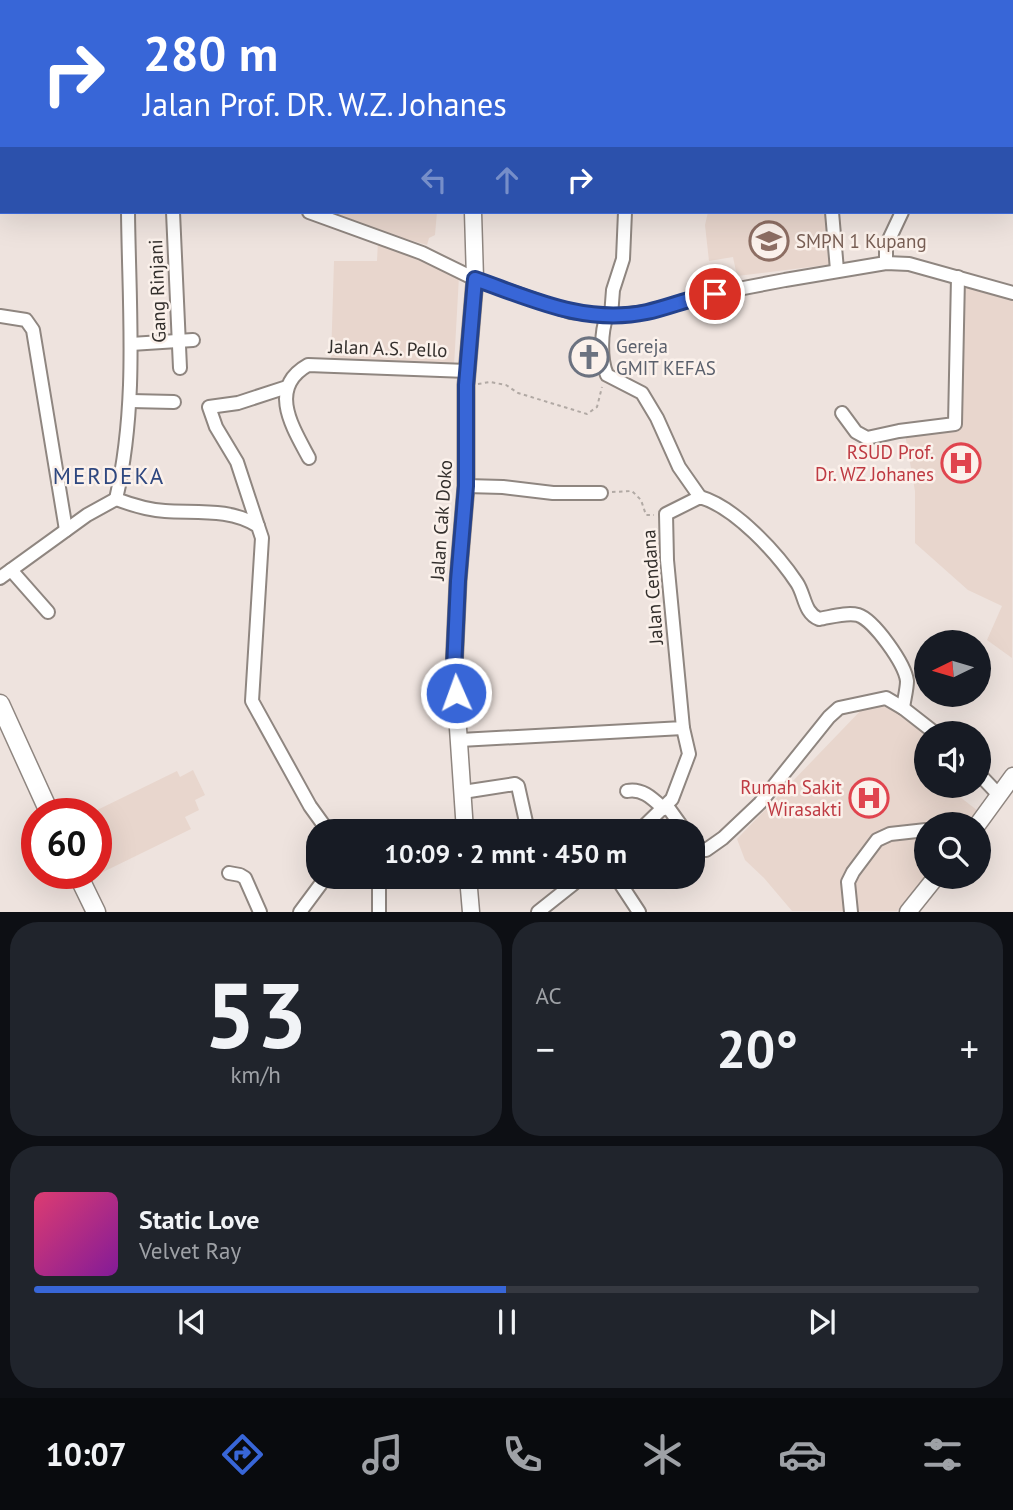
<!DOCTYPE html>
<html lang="id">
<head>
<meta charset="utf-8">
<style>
	body { margin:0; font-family:"PT Sans",sans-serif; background:#20242c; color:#f1f3f6; height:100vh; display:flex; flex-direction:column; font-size:26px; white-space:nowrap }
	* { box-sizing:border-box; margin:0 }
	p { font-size:23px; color:#9ea1a6 }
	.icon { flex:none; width:38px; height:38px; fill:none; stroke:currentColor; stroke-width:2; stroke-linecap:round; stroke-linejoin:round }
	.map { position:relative; height:912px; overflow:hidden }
	.sheet { display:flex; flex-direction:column; gap:10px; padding:10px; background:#0d0f14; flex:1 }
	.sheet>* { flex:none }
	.hud { position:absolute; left:0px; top:0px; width:1013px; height:214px; box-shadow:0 7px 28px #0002; background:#3866d7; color:#fff; overflow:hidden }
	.needle { width:46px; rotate:265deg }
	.tools { position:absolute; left:914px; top:630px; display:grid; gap:14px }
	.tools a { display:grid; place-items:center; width:77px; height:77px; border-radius:50%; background:#171b24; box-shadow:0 7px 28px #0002; font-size:35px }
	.speed { position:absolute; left:21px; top:798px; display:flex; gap:14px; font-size:35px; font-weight:700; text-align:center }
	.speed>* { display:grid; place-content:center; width:91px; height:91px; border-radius:50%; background:#171b24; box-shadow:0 7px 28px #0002; line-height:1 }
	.speed .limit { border:10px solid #d22; background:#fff; color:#111 }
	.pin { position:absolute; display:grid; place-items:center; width:60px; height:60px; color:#fff; margin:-30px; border:4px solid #fff; border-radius:50%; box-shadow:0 2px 7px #0007 }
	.me { position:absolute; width:77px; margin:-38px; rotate:358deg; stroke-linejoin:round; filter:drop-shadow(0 0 5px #0008) }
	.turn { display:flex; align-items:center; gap:24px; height:147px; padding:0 28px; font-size:32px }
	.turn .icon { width:91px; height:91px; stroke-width:2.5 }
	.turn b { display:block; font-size:49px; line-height:60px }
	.lanes { display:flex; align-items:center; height:66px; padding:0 28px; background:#0003; justify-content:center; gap:35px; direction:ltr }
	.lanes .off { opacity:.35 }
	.big { font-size:52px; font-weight:800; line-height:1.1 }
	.sheet .tile { flex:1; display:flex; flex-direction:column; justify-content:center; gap:10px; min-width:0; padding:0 24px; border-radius:28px; background:#20242c }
	.sheet .dial { align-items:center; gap:0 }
	.dial b { font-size:91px; line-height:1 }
	.song { display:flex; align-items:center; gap:21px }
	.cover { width:84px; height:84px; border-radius:10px; background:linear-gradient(135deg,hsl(340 70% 55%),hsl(290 70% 35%)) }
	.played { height:7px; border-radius:4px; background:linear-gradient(90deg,#3866d7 50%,#363941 50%) }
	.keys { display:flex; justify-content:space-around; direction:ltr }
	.heat { display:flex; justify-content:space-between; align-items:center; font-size:38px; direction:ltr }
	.sheet .tiles { flex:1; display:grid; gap:10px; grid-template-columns:1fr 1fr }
	.tile:last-child { grid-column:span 2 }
	.trip { position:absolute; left:306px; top:819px; width:399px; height:70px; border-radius:28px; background:#171b24; box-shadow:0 7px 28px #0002; font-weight:800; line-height:70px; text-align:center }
	.tab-bar { display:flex; height:112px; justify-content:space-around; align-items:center; background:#090b0e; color:#9ea1a6 }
	.tab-bar .icon { width:49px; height:49px }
	.tab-bar .active { color:#3866d7 }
	.tab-bar b { font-size:32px; color:#f1f3f6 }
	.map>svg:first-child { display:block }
	.built { fill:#e8d6cd }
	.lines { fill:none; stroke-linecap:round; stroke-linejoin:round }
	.minor-casing { stroke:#8f8680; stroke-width:16 }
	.major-casing { stroke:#8f8680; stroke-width:19 }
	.highway-casing { stroke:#8f8680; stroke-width:21 }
	.path { stroke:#b1a9a4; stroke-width:2; stroke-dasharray:3.5 3.5; stroke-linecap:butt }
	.minor { stroke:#fff; stroke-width:12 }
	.major { stroke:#fff; stroke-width:16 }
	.highway { stroke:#fff; stroke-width:18 }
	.route-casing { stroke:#24428c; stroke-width:18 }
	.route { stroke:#3866d7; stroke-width:12 }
	.labels { text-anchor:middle; stroke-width:5; stroke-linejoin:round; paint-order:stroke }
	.education-label { font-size:19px; fill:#785e54; stroke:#fbf1eb; text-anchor:start }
	.street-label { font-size:19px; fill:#332f2c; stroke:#fbf1eb }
	.worship-label { font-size:19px; fill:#5b616d; stroke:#fbf1eb; text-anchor:start }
	.health-label { font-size:19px; fill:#be3a42; stroke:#fbf1eb; text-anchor:end }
	.quarter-label { font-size:23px; letter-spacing:2px; fill:#2e477f; stroke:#fbf1eb }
</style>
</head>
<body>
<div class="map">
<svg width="1013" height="912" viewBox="0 0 1013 912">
	<rect width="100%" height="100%" fill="#eee3de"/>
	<g class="built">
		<path d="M334 212H437L435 235 429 238 427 245 376 230 334 215Z"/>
		<path d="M708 212H830L834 264 737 276 733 257 709 261 705 225Z"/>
		<path d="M378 241 432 260 459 276 454 366 331 360 334 261H377Z"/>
		<path d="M963 284 1013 298 1012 658 987 640 1002 606 968 590 915 543V491L905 434 959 431V336Z"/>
		<path d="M885 702 926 733V786H946L978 811 969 824H926V877L897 911H792L764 878 745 860 737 839 866 705Z"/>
		<path d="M193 770 205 795 195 800 199 810 185 817 191 829 99 874 96 868V814H89L177 771 180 777Z"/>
	</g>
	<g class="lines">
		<g class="minor-casing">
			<g id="minor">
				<path d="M260 0V2"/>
				<path d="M953 0 956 2"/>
				<path d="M71 2 74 0"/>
				<path d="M189 2 190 0"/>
				<path d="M637 2V0"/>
				<path d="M0 23 2 21"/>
				<path d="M1012 32H1013"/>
				<path d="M0 189H2"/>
				<path d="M128 212C129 308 138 404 116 499 132 505 148 510 165 511 195 513 231 508 258 526L262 538 252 701 310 806 328 831"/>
				<path d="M173 212 180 368"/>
				<path d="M309 212 422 253 475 279 570 312 611 316 646 312 712 294 785 280 886 263 909 264 1013 293"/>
				<path d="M832 212 837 270"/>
				<path d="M886 263V246L902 212"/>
				<path d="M0 316 26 320 33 330 66 530"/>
				<path d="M607 316C601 331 600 359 607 375L642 393 657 418 679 467 700 497"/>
				<path d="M611 316 613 290 623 259 625 212"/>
				<path d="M131 344 193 340"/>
				<path d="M131 401 174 402"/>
				<path d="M842 413 856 432 867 438 899 431 955 424 958 277"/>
				<path d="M309 458C293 428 267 388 308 365L467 371"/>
				<path d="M466 486 503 487 553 493H601"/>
				<path d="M258 526 237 462 216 427 209 407 238 403 287 387"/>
				<path d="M11 570 48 612"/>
				<path d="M0 578 87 515 116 499"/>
				<path d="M460 740 683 728 667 560 666 514 700 497C735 507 777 553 797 583 805 595 804 613 819 619 831 617 847 612 858 615 874 620 905 664 907 681 907 689 904 700 903 708"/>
				<path d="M978 773 998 794"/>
				<path d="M627 791C642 788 652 798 664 809"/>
				<path d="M463 792 515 784 518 786 526 822 524 828 509 831"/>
				<path d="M667 806 685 831"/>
				<path d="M639 831 672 799 689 754 683 728"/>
				<path d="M693 841 698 848 706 850 723 838 760 803 829 717 839 708 886 698 903 708 935 733"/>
				<path d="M229 873 240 875 245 878 260 912"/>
				<path d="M616 877 639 912"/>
				<path d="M300 912 326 877"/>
				<path d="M379 912V877"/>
				<path d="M538 912 582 877"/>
				<path d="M851 912 848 882 853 872 877 840 890 834 926 830"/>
			</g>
		</g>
		<g class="major-casing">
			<g id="major">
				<path d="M472 2V0"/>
				<path d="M978 824 1013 776"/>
				<path d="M465 831 454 669 458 581 466 486V385L475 279 473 212"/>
				<path d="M468 877 471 912"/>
				<path d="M908 912 936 877"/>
			</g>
		</g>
		<g class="highway-casing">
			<g id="highway">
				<path d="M0 704 50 814"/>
				<path d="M77 873 96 912"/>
			</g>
		</g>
		<g class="path">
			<path d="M478 384 490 382 506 385 518 393 587 414 597 407 602 387"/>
			<path d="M612 492 632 491 641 500 646 515H654"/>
		</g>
		<use href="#minor" class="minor"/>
		<use href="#major" class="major"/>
		<use href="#highway" class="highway"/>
	</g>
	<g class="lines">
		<g class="route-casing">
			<path id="route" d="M456 693 454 669 458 581 466 486V385L475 279C532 299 585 325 647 312 670 307 692 297 715 294"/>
		</g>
		<use href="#route" class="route"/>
	</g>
	<defs>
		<g id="school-ring" transform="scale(2.0125)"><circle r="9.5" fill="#fbf1eb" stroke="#8d6e63" stroke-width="1.5"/><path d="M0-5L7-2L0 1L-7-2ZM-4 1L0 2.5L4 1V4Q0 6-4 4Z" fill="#8d6e63"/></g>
		<g id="church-ring" transform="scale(2.0125)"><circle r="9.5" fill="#fbf1eb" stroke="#6b7280" stroke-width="1.5"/><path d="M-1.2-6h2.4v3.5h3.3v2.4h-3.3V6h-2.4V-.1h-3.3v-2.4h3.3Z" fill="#6b7280"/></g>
		<g id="hospital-ring" transform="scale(2.0125)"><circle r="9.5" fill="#fbf1eb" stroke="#e0444e" stroke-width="1.5"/><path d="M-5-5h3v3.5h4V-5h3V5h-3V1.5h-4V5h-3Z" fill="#e0444e"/></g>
	</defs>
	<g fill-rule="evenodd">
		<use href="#school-ring" x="769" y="241"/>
		<use href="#church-ring" x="589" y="357"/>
		<use href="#hospital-ring" x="961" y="463"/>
		<use href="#hospital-ring" x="869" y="798"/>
	</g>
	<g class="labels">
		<g class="education-label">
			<text x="796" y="248">SMPN 1 Kupang</text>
		</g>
		<g class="street-label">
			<text transform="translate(157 291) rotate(-92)" y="7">Gang Rinjani</text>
			<text transform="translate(388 348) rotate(2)" y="7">Jalan A.S. Pello</text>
			<text transform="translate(441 520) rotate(-86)" y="7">Jalan Cak Doko</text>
			<text transform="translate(652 587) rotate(-94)" y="7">Jalan Cendana</text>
		</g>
		<g class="worship-label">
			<text x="616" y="353">Gereja<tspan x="616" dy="22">GMIT KEFAS</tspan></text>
		</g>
		<g class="health-label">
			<text x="934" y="459">RSUD Prof.<tspan x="934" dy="22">Dr. WZ Johanes</tspan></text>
			<text x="842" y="794">Rumah Sakit<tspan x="842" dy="22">Wirasakti</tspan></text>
		</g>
		<g class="quarter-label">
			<text x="109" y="484">MERDEKA</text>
		</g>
	</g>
</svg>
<div class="tools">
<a><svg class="needle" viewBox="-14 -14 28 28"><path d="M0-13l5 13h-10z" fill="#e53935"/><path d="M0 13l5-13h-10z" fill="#9ea1a6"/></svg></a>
<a><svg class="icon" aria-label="sound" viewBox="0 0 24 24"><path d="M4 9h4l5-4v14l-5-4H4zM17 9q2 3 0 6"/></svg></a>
<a><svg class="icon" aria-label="search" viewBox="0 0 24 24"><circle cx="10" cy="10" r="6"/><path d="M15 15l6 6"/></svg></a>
</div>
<div class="speed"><div class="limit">60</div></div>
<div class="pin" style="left:715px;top:294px;background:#d93025"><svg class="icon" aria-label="arrive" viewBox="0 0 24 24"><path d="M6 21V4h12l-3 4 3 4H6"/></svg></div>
<svg class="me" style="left:456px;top:693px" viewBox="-20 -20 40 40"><circle r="17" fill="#3866d7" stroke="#fff" stroke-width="3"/><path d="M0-11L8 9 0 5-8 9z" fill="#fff"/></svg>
<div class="trip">10:09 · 2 mnt · 450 m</div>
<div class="hud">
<div class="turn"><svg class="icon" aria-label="right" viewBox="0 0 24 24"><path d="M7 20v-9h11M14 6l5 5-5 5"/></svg><div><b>280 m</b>Jalan Prof. DR. W.Z. Johanes</div></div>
<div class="lanes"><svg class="icon off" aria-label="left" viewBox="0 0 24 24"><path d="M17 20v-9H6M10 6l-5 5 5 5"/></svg><svg class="icon off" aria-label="ahead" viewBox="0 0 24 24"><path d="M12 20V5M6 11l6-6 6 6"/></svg><svg class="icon" aria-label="right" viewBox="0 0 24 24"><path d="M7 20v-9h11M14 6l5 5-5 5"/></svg></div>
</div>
</div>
<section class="sheet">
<div class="tiles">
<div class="tile dial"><b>53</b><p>km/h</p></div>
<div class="tile"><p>AC</p>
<div class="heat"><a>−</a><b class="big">20°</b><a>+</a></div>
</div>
<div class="tile">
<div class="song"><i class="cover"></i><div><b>Static Love</b><p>Velvet Ray</p></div></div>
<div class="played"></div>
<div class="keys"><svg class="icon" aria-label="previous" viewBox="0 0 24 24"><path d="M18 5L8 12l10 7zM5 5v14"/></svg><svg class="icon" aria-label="pause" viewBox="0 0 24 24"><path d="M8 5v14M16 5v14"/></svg><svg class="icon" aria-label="next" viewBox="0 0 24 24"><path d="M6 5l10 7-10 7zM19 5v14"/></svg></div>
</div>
</div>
</section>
<nav class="tab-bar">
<b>10:07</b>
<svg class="icon active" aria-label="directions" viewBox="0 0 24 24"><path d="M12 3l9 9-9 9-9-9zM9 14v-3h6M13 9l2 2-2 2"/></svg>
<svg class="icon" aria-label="music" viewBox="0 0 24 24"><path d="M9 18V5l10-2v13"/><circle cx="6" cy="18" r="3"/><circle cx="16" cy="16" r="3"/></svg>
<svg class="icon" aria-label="phone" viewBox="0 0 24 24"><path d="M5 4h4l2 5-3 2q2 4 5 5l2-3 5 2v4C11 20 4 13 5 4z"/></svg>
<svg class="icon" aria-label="climate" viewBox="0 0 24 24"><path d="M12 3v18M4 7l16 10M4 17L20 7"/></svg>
<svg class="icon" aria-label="car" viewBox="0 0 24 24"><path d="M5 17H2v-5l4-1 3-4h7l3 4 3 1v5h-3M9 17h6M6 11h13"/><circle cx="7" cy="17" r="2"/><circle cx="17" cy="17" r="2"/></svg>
<svg class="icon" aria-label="filters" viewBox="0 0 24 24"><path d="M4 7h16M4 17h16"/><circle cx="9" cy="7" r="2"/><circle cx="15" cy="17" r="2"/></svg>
</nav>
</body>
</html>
